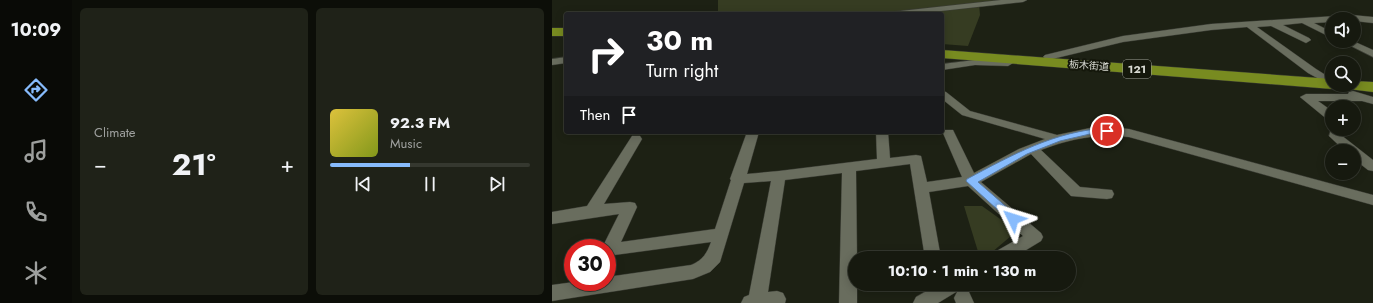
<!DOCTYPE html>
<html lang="en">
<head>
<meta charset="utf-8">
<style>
	body { margin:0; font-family:Jost,"Noto Sans JP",sans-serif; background:#1f2218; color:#f1f3f6; height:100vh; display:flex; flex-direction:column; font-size:15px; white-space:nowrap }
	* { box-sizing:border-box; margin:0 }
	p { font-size:13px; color:#9ea09e }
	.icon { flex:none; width:22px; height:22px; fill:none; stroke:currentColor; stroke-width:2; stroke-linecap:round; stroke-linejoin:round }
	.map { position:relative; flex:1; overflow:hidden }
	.side { display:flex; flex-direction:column; gap:8px; padding:8px; background:#0c0e08; width:480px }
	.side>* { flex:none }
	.top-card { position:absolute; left:12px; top:12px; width:380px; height:122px; border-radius:4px; box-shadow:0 2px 10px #0003,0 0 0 1px #35382f; background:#202124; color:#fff; overflow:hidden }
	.buttons { position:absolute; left:773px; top:12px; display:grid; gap:8px }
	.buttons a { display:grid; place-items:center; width:36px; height:36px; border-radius:50%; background:#16190f; box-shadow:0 2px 10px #0003,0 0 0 1px #35382f; font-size:20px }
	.speed { position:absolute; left:12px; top:239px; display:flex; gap:8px; font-size:20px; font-weight:700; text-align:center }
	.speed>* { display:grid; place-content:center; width:52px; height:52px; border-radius:50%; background:#16190f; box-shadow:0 2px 10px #0003,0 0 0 1px #35382f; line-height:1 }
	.speed .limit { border:6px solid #d22; background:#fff; color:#111 }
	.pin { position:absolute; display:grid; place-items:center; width:34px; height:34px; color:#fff; margin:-17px; border:2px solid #fff; border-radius:50%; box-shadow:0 1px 4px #0007 }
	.me { position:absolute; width:44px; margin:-22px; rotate:311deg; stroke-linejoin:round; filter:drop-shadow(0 0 3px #0008) }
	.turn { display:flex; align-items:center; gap:14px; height:84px; padding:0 16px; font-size:18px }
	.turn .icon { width:52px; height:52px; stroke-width:2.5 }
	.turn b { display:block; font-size:28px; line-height:34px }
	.then { display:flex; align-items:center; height:38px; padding:0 16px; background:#0003; gap:8px; font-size:15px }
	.big { font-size:30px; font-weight:700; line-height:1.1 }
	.side .tile { flex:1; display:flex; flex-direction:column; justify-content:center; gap:6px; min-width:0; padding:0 14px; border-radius:6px; background:#1f2218 }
	.song { display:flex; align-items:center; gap:12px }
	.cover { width:48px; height:48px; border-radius:6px; background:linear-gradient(135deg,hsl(50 70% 55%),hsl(70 70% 35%)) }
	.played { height:4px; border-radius:2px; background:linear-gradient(90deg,#87bbfc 40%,#35382f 40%) }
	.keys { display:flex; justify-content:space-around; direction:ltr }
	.heat { display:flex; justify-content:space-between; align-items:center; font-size:22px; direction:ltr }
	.side .tiles { flex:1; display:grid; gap:8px; grid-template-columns:repeat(2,1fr) }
	.trip { position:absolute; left:296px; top:251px; width:228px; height:40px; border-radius:20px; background:#16190f; box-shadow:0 2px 10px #0003,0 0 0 1px #35382f; font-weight:700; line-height:40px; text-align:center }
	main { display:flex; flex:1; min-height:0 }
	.menu { display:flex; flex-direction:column; width:72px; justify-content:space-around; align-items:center; background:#090a06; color:#9ea09e }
	.menu .icon { width:28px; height:28px }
	.menu .on { color:#87bbfc }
	.menu b { font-size:18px; color:#f1f3f6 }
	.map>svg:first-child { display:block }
	.green { fill:#363c22 }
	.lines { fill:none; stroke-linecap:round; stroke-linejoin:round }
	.minor-casing { stroke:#3a3c34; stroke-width:1 }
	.highway-casing { stroke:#3a3c34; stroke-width:1 }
	.minor { fill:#696d5e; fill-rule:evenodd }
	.highway { fill:#788b20; fill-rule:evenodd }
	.route { fill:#87bbfc; stroke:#587aa4 }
	.labels { text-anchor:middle; stroke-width:4; stroke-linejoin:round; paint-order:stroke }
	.far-street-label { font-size:10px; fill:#d9dbd3; stroke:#14170b }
	.shield { fill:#14170b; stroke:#9ea097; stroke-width:1 }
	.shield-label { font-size:11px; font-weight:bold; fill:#d9dbd3 }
</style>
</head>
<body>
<main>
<nav class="menu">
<b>10:09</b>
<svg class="icon on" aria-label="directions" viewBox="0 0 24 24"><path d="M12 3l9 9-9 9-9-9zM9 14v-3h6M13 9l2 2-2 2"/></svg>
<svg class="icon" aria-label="music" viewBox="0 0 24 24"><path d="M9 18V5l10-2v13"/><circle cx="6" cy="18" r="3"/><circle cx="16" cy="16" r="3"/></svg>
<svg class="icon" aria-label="phone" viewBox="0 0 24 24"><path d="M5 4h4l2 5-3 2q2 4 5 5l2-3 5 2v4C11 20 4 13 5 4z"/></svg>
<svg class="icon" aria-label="climate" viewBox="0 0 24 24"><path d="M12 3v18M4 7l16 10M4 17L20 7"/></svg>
</nav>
<section class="side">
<div class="tiles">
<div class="tile"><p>Climate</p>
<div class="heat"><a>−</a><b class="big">21°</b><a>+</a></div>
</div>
<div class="tile">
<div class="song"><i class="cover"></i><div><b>92.3 FM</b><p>Music</p></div></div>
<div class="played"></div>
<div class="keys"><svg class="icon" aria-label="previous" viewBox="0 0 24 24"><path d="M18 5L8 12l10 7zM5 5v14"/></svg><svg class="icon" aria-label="pause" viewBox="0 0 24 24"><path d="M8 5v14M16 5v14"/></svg><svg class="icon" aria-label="next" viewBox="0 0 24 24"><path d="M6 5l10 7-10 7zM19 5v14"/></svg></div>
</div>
</div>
</section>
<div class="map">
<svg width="821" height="303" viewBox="0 0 821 303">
	<rect width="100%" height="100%" fill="#1d2114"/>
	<g class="green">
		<path d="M166 0H462L427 4 428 15 416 46 390 44V14H166Z"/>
		<path d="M412 206H430L465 231 433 258H428Z"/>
	</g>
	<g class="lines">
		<g class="minor-casing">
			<g id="minor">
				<path d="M449 0H475L471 2 362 14H335L339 12Z"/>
				<path d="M800 15 821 17V23L802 21V19H780V22L762 23 780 32V38L750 23 731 25 757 38 759 40 754 43 719 26 705 27 764 69 780 79V85H784L780 86 756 73 695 27 659 30 571 42 496 60 491 57 493 55 571 36 659 24Z"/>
				<path d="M789 41H801L821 50V57Z"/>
				<path d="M14 57V63L0 65V59Z"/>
				<path d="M431 59 456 60 461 63 456 66 423 65 390 70V64Z"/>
				<path d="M390 91 394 92 418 111 505 135 538 128 555 127 577 129 821 195V205L577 137C544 134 520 138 489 150L528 187 560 190 562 194 560 198 555 199 519 196 479 154 429 182 489 233 491 237 489 241 461 258H439L441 253 471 236 416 186 377 192 389 258H373L358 164 304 171 305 258H303V284H305V303H287L290 173 233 180 216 292 225 291 231 293 234 299 233 303H189L192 297 197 295 219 181 192 183 168 262 158 272 141 279 0 301V285L22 282H55V277L139 265C151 260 155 253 159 242L55 256V248H50L67 214 0 224V212L35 206 80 136H88L90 139 52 204 78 202 83 203 85 207 69 242 163 229 179 180 178 179 195 132H207L195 174 227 171 325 159 324 132H336L338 158 364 155 369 156 375 182 410 177 391 133 393 130H401L422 173 467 149 493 139 410 115 390 99Z"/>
				<path d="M801 91 821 97V104L810 101H766L780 111V121L776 120 748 97 754 94H796L797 92Z"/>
				<path d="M780 126V129H790L789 135 821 160V171L816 170 802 159V151H793L777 136Z"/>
				<path d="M387 284H412L409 289 386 303H361L364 297Z"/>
				<path d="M411 290 417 292 422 303H404L402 298 405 292Z"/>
			</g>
		</g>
		<g class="highway-casing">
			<g id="highway">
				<rect x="0" y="28" width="14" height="8"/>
				<path d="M390 50 780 79V85H802V81L821 82V92L788 88 787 86 780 89 390 58Z"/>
			</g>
		</g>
		<use href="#minor" class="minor"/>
		<use href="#highway" class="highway"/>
	</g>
	<path class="route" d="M555 128 558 129 559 131 558 133 538 134 508 141 475 154 426 182 465 216 467 219 465 221H458L414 181 415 179C460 155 503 131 555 128Z"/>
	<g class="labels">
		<g class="far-street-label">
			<text transform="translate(537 65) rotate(4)" y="4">栃木街道</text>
		</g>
		<rect class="shield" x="571" y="60" width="28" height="18" rx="3"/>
		<g class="shield-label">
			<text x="585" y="73">121</text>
		</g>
	</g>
</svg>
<div class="buttons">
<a><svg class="icon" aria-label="sound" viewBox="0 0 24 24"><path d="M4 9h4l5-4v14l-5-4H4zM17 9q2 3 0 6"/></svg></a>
<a><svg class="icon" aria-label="search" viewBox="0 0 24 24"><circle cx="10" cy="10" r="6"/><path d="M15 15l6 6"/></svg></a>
<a>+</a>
<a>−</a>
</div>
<div class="speed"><div class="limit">30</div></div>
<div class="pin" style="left:555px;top:131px;background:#d93025"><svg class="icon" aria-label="arrive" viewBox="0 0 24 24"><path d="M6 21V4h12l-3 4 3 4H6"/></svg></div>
<svg class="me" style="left:461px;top:219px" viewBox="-20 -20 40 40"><path d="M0-17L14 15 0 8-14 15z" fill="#87bbfc" stroke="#fff" stroke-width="4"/></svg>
<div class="trip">10:10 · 1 min · 130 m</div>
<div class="top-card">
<div class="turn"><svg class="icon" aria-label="right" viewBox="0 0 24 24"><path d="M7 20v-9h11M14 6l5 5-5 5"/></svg><div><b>30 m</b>Turn right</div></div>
<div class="then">Then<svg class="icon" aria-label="arrive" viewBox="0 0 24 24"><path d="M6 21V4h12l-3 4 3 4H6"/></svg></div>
</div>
</div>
</main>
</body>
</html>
